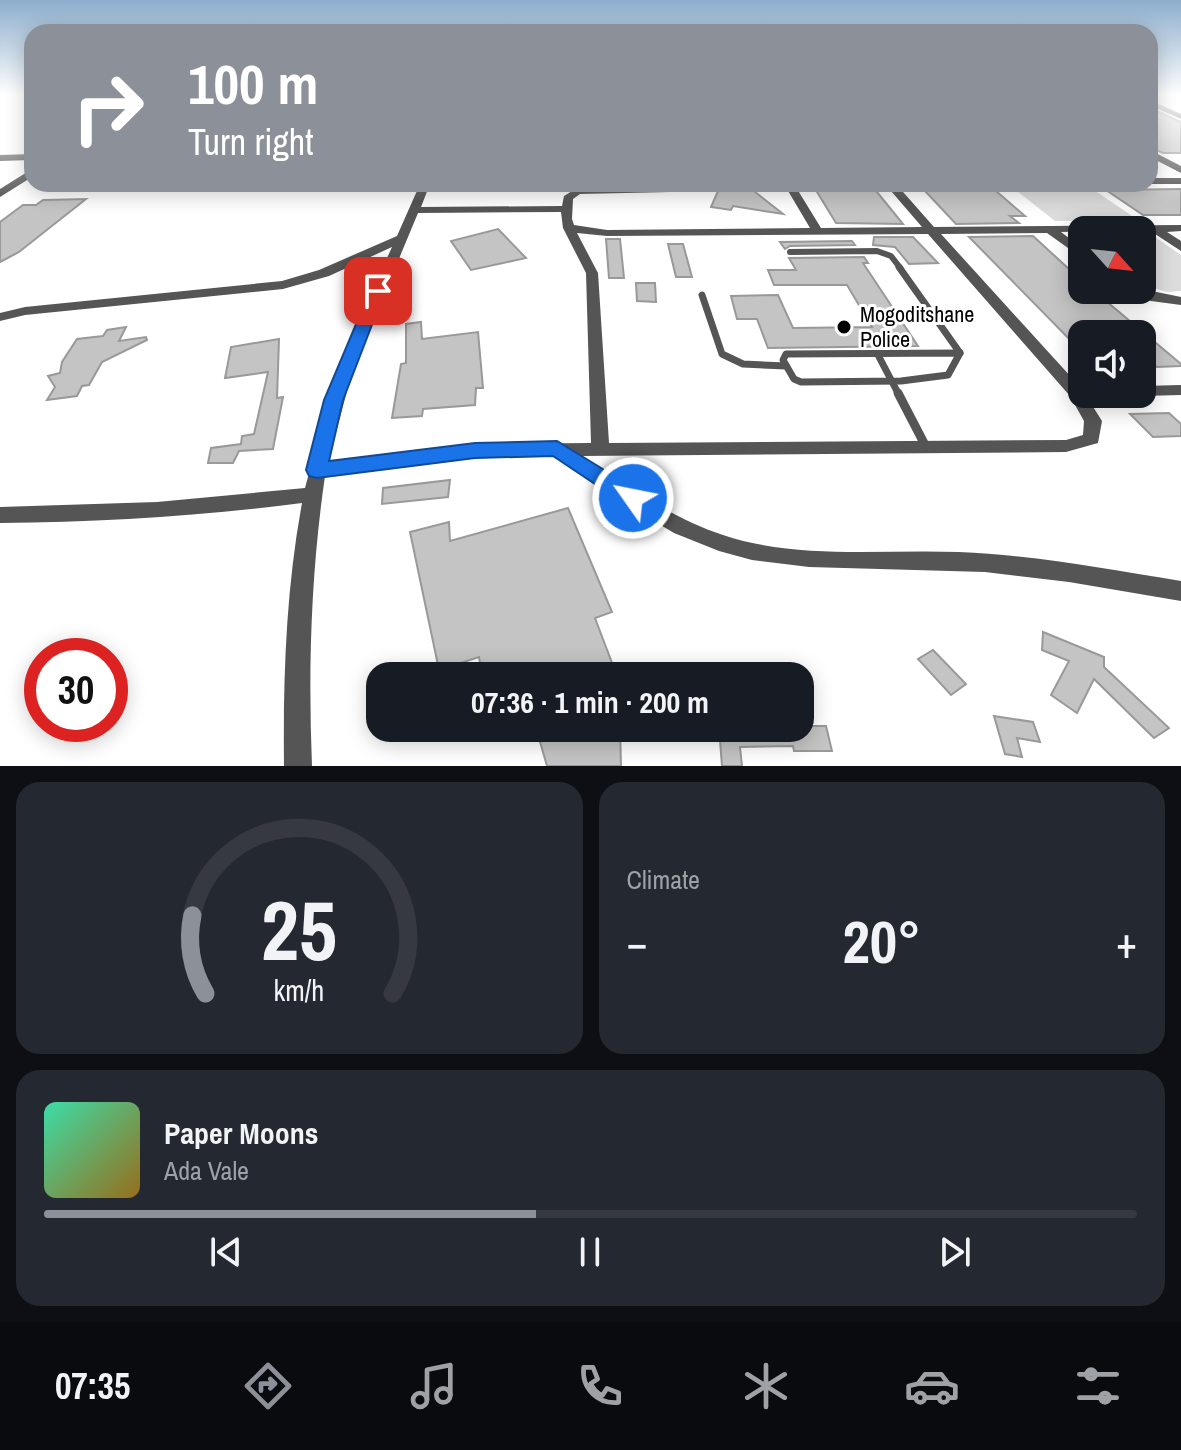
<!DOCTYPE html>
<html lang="en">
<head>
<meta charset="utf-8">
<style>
	body { margin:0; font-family:"Archivo Narrow",sans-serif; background:#242831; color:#f1f3f6; height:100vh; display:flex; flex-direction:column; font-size:30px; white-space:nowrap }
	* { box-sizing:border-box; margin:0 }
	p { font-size:26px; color:#9ea1a6 }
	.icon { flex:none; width:44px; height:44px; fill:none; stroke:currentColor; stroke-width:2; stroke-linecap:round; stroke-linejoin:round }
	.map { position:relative; height:766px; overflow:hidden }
	.sheet { display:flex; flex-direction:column; gap:16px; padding:16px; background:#0d0f14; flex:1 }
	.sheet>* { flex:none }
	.top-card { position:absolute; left:24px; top:24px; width:1134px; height:168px; border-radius:24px; box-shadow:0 4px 20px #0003; background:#8c9099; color:#fff; overflow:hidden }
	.needle { width:52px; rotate:117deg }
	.tools { position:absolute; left:1068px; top:216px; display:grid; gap:16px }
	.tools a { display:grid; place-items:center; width:88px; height:88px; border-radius:16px; background:#171b24; box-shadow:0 4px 20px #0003; font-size:40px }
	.speed { position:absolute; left:24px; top:638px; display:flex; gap:16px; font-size:40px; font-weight:700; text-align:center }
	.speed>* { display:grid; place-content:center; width:104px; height:104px; border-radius:50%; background:#171b24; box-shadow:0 4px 20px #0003; line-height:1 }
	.speed .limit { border:12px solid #d22; background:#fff; color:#111 }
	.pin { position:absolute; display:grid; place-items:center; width:68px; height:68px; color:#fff; margin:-34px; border-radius:16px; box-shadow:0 4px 12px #0006 }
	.me { position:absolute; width:88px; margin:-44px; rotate:303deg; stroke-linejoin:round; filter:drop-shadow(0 0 6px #0008) }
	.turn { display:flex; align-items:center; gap:28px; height:168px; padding:0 32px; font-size:36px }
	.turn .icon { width:104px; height:104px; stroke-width:2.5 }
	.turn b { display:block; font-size:56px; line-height:68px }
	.big { font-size:60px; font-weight:800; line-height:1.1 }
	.sheet .card { flex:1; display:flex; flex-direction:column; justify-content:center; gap:12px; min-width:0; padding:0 28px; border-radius:24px; background:#242831 }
	.sheet .dial { align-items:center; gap:0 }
	.dial svg { height:208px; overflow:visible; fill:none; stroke:#363941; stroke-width:7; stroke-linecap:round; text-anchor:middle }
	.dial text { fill:#f1f3f6; stroke:none }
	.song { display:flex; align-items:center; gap:24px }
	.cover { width:96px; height:96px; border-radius:12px; background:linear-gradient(135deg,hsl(160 70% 55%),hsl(40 70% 35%)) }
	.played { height:8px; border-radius:4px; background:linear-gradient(90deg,#8c9099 45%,#363941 45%) }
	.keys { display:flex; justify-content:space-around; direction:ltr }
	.heat { display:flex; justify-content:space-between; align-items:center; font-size:44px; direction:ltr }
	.sheet .tiles { flex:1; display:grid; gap:16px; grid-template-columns:1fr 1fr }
	.card:last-child { grid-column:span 2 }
	.trip { position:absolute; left:366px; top:662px; width:448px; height:80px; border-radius:24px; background:#171b24; box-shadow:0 4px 20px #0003; font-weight:800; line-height:80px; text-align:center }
	.tab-bar { display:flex; height:128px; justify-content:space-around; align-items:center; background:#090b0e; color:#9ea1a6 }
	.tab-bar .icon { width:56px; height:56px }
	.tab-bar .on { color:#8c9099 }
	.tab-bar b { font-size:36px; color:#f1f3f6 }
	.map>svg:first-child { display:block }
	.green { fill:#dcdcdc }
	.building { fill:#c4c4c4; stroke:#999; stroke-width:2 }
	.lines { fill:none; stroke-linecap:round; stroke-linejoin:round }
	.lane-far2 { stroke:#555; stroke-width:6 }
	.lane-far1 { stroke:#555; stroke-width:7 }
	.lane { stroke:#555; stroke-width:9 }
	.street { fill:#555; fill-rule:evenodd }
	.route { fill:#1a73e8; stroke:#114b97; stroke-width:2 }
	.poi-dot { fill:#000; stroke:#fff; stroke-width:3 }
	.labels { text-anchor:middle; stroke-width:6; stroke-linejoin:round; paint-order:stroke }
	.poi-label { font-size:22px; fill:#000; stroke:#fff; text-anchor:start }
</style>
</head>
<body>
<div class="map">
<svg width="1181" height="766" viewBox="0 0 1181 766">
	<rect width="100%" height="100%" fill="#fff"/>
	<g class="green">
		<path d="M1008 184H1085L1138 220 1055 221Z"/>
		<path d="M1151 234 1181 255V291L1167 292 1142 285V235Z"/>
	</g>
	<g class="building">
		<path d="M1150 108 1181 122V153H1163L1150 147Z"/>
		<path d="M721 184H745L783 214 733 206 731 210 711 207Z"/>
		<path d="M814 187H873L903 224 836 223Z"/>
		<path d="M1181 189V215H1143L1106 190Z"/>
		<path d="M925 191H996L1025 216H1010L1019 223 956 224Z"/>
		<path d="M86 199 19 252 0 262V222L23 205H36L43 200Z"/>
		<path d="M498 229 526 258 471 270 451 241Z"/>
		<path d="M1033 236 1082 281V290H1093L1181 364V366L1157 367 1142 355V332L1082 333V352L969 237Z"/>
		<path d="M874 237H913L938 263 909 264 895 247 873 245Z"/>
		<path d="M606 239H620L624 278H609Z"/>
		<path d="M852 241 855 245 790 246 785 249 780 242Z"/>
		<path d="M668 244H683L692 277H676Z"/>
		<path d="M864 257 868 263H863L918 346 768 348 757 319H737L731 296 778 295 793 328 872 327 847 285H774L768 270H796L789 258Z"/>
		<path d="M636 283H655L656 302 637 301Z"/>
		<path d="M421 322 422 339 478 332 483 388H476L475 405 423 409 422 416 392 418 401 364 406 363V324Z"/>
		<path d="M126 327 119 341 146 337 147 340 102 362 89 385 82 386 77 396 47 400 55 387 48 376 60 373 62 362 77 339 103 336 107 330Z"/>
		<path d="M279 339 277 398 283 397 273 449 239 451 233 463H208L211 448 241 444 242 436 254 434 268 372 225 378 231 347Z"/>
		<path d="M1169 413 1181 424V436L1153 437 1130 414Z"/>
		<path d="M450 480 448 497 382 504 383 488Z"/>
		<path d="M568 508 612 612 595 618 617 676H482L479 657 439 670 410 532 449 522 450 541Z"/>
		<path d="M1043 632 1104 657V667L1169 728 1154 738 1094 679 1077 713 1051 695 1069 661 1042 650Z"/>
		<path d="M933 650 966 684 951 695 918 659Z"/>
		<path d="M994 716 1033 722 1040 742 1017 738 1022 757 1005 754Z"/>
		<path d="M800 726H826L832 751H794L793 746 740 747 742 766H722L719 728 789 729Z"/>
		<path d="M536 728H620L621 766H547Z"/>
	</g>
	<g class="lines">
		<g class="lane-far2">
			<path d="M474 187 475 184"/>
			<path d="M790 252 877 251 891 256 901 269"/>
		</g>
		<g class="lane-far1">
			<path d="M899 267 960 353"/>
			<path d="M702 295 722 354 743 364 786 366"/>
			<path d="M877 353 899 395"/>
			<path d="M960 353 948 375 901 381 801 382 794 379 783 360 786 354Z"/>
		</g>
		<path class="lane" d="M898 393 926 447"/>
		<g class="street">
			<path d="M1150 100 1181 114V119L1150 105Z"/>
			<path d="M1150 150 1181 166V173L1150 157Z"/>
			<path d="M32 154V160L0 161V155Z"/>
			<path d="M32 169V177L0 197V189Z"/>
			<rect x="1150" y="178" width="31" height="6"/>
			<path d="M420 184H430L421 207 562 206 564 196 577 188 693 184 670 192 580 194 573 199 572 219 574 225 607 230 810 228 784 184H794L821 228 922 227 885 184H896L934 227 1181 225V231L1167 232 1181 241V251L1152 232 1142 230 1061 232 1082 248V258L1047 233 941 234 1082 389V394H1085L1102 421 1098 443 1066 452 581 456C626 485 671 518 723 535 798 560 881 549 959 552 1033 555 1107 569 1181 581V601L1069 582 985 572 809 567 752 560 719 551 674 533 632 508 554 456H475L325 476C311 572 308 669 312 766H284C283 679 286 589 302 503 202 516 101 522 0 523V507L157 502 305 488 337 369 392 247 329 276 283 289 25 315 0 321V313L25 307 282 281 319 270 397 236ZM561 212 563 228 586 273 591 443 475 444 328 462 353 369 418 213ZM577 233 607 236 928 234 1070 396 1084 421 1083 435 1066 440 609 443 598 273Z"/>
			<path d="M1142 289 1181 297V305L1151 301 1123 290Z"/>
			<path d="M1181 385V395L1142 396 1136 394H1142V386Z"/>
		</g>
	</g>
	<linearGradient id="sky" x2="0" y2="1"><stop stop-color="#8cadcc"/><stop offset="0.47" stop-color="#fff"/><stop offset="1" stop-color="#fff" stop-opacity="0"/></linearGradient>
	<rect width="1181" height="202" fill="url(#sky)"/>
	<path class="route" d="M378 287 385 291 343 400 329 461 475 443 557 441 640 492 644 498 640 504 633 507 625 504 553 456 475 458 317 478 309 476 306 470 324 400 370 291Z"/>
	<circle class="poi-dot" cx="844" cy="327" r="8"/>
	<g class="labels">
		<g class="poi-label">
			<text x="860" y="322">Mogoditshane<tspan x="860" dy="25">Police</tspan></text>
		</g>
	</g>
</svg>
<div class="tools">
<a><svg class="needle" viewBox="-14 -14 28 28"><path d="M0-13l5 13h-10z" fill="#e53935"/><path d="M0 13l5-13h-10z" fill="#9ea1a6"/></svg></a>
<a><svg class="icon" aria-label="sound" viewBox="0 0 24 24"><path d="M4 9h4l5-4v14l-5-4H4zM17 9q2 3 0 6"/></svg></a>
</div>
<div class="speed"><div class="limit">30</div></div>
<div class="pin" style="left:378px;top:291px;background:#d93025"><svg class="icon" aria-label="arrive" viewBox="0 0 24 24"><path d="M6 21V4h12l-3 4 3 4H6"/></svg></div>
<svg class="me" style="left:633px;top:498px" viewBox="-20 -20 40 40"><circle r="17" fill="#1a73e8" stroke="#fff" stroke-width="3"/><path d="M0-11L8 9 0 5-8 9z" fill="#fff"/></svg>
<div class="trip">07:36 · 1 min · 200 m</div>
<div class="top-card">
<div class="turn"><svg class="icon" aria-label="right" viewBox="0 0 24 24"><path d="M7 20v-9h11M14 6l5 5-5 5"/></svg><div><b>100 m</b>Turn right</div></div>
</div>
</div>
<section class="sheet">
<div class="tiles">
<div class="card dial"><svg viewBox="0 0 100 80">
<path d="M14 69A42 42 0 1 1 86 69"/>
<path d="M14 69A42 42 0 0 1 9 39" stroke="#8c9099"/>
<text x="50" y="56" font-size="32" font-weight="700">25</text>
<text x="50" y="72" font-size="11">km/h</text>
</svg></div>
<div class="card"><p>Climate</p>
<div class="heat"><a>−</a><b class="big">20°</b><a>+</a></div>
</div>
<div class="card">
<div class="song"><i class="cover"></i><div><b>Paper Moons</b><p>Ada Vale</p></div></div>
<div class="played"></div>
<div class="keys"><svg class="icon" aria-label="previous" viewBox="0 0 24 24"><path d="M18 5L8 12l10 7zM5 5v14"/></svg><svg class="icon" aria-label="pause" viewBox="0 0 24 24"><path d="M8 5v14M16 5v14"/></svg><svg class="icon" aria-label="next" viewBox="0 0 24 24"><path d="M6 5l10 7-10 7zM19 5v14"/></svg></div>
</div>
</div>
</section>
<nav class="tab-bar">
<b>07:35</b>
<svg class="icon on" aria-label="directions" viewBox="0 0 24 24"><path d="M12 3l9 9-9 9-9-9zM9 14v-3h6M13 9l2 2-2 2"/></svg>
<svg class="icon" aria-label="music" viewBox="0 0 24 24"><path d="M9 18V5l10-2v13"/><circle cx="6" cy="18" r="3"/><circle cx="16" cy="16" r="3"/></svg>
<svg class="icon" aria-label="phone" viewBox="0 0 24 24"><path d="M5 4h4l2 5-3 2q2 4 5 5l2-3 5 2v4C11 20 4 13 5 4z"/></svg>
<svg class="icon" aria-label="climate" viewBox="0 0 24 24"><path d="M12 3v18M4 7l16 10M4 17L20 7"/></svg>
<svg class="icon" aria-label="car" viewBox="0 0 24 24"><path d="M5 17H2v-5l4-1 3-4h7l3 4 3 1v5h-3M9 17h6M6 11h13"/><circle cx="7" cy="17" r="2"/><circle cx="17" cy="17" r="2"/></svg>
<svg class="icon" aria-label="filters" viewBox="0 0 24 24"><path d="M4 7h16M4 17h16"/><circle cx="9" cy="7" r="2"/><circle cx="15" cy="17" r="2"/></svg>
</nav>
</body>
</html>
